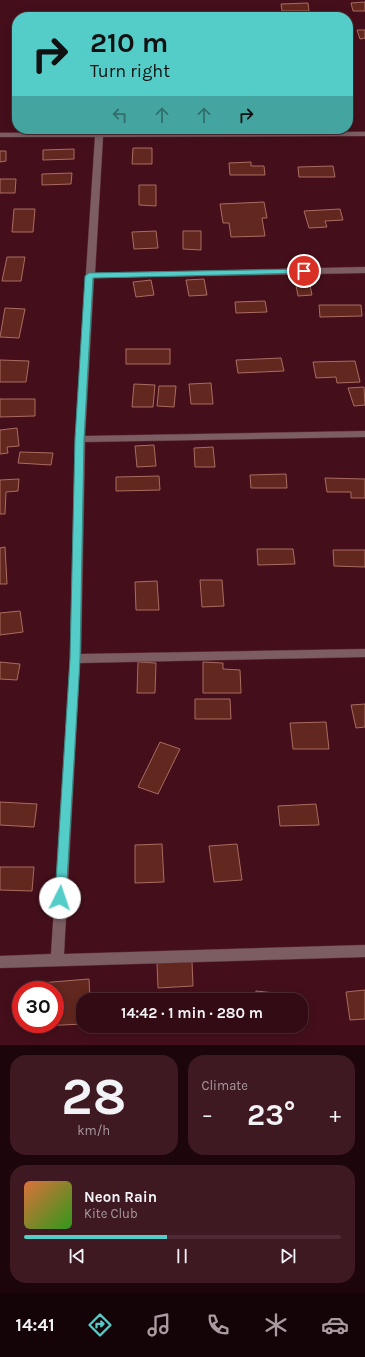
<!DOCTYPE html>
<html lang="en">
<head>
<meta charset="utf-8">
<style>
	body { margin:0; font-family:Karla,sans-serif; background:#3e1922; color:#f1f3f6; height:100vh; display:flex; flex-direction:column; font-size:15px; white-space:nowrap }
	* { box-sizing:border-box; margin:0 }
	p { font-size:13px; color:#a99ba0 }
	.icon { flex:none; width:22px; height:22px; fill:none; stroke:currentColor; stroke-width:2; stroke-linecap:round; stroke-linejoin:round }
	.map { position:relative; height:1045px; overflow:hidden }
	.sheet { display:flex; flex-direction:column; gap:10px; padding:10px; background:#1c060b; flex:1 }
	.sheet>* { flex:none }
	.hud { position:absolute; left:12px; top:12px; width:341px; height:122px; border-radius:16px; box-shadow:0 2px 10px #0003,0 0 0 1px #4e2b34; background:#54cdc8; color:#111; overflow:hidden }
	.speed { position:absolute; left:12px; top:981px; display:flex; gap:8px; font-size:20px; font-weight:700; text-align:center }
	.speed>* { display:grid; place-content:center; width:52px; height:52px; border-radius:50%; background:#330b14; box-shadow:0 2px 10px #0003,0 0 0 1px #4e2b34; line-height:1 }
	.speed .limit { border:6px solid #d22; background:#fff; color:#111 }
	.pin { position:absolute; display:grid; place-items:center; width:34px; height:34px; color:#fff; margin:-17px; border:2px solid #fff; border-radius:50%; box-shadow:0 1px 4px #0007 }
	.me { position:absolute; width:44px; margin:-22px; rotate:4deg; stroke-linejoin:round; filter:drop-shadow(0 0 3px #0008) }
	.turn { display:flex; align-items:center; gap:14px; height:84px; padding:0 12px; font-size:18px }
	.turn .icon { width:52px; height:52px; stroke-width:2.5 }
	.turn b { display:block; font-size:28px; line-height:34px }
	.lanes { display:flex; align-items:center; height:38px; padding:0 12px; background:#0003; justify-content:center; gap:20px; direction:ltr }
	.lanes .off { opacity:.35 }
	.big { font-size:30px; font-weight:700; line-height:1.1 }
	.sheet .widget { flex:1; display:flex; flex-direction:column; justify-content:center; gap:6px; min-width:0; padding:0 14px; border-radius:16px; background:#3e1922 }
	.sheet .dial { align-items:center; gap:0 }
	.dial b { font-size:52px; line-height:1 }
	.song { display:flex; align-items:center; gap:12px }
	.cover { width:48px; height:48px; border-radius:6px; background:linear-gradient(135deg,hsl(20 70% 55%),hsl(110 70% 35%)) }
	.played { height:4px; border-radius:2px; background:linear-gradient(90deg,#54cdc8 45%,#4e2b34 45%) }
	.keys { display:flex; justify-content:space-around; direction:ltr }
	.heat { display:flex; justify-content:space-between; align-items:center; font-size:22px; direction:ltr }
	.sheet .tiles { flex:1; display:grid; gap:10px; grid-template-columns:1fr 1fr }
	.widget:last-child { grid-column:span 2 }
	.trip { position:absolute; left:76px; top:993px; width:232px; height:40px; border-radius:16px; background:#330b14; box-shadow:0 2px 10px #0003,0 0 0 1px #4e2b34; font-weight:700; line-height:40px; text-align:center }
	.tab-bar { display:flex; height:64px; justify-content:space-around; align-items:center; background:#140408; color:#a99ba0 }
	.tab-bar .icon { width:28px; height:28px }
	.tab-bar .current { color:#54cdc8 }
	.tab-bar b { font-size:18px; color:#f1f3f6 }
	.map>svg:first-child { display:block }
	.building { fill:#62271e; stroke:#a96c61 }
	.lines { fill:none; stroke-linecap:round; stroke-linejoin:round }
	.minor-casing { stroke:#5e2e39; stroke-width:1 }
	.minor { fill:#7c5e62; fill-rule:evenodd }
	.route { fill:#54cdc8; stroke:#378582 }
</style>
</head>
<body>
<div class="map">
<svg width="365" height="1045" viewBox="0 0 365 1045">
	<rect width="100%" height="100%" fill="#440f1b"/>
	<g class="building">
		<path d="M365 2V11H353L351 3Z"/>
		<path d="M308 3 309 11H282L281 4Z"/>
		<path d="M357 30H365V38L360 39Z"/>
		<path d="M133 148H152V164H132Z"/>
		<path d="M74 149V159L43 160V150Z"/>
		<path d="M0 151H6V161L0 162Z"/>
		<path d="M251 162V166H264L265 175H230L229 163Z"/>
		<path d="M333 166 335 177H299L298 167Z"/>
		<path d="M72 173 71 184 42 185V174Z"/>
		<path d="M0 179H16L15 193H0Z"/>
		<path d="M139 185H156V206L139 205Z"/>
		<path d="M264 202 267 218H262L265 236 231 237 229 223H223L220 204Z"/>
		<path d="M14 209H35L33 232H12Z"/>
		<path d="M340 209 343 220 325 221 327 227 309 228 304 211Z"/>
		<path d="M156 231 158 248 134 249 132 232Z"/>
		<path d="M183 231H201V250L183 249Z"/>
		<path d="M7 257H25L21 281H2Z"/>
		<path d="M204 279 207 295 189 296 186 280Z"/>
		<path d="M151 280 154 295 136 297 133 282Z"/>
		<path d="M295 280H309L312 295 298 296Z"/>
		<path d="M265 301 267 312 236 313 235 302Z"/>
		<path d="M319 305H361L362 316 320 317Z"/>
		<path d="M5 308 25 309 19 338 0 337Z"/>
		<rect x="126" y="349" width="44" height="15"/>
		<path d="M281 358 284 371 238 373 236 360Z"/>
		<path d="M0 360 29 361 26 382H0Z"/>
		<path d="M355 361 360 382 337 383 336 377 316 378 313 362Z"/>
		<path d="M211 383 213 404H191L189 384Z"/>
		<path d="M134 384 155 385 153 407H132Z"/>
		<path d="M159 386H176L174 407 157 406Z"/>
		<path d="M364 387 365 405 354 406 348 388Z"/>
		<path d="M0 399H35V416L0 417Z"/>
		<path d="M17 428 19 446 7 447 8 453 0 454V430Z"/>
		<path d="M154 445 156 466 137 467 135 446Z"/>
		<path d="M213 447 215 467H195L194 448Z"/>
		<path d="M20 452 53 453 51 465 18 463Z"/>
		<path d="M286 474 287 488H251L250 475Z"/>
		<path d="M159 476 160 490 116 491V477Z"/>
		<path d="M325 478 365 479V498H351V492H327Z"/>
		<path d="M19 479 18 491 6 492 5 514H0V480Z"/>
		<path d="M5 547 7 584H0V548Z"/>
		<path d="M257 549H293L295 564 258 565Z"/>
		<path d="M333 550H365V567L334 566Z"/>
		<path d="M200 580H222L224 606 202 607Z"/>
		<path d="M157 581 159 610H136L135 582Z"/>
		<path d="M20 611 23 632 0 635V613Z"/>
		<path d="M0 662 20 664 17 680 0 679Z"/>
		<path d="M138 662 156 663 155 693H137Z"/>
		<path d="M203 662 223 663V669L240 670 241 693H203Z"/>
		<path d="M195 699H230L231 719H195Z"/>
		<path d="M365 704V727L356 728 351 705Z"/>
		<path d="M326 722 329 749H293L290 723Z"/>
		<path d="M160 742 180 749 158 794 138 787Z"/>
		<path d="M0 802 37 804 34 827 0 825Z"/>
		<path d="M316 804 319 825 280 826 278 806Z"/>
		<path d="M162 844 164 882 135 883V845Z"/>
		<path d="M237 844 242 880 214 882 209 846Z"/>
		<path d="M0 867H34L32 891 0 890Z"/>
		<path d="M192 962 193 986 158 988 157 963Z"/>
		<path d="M89 979 90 1000H83V1024L41 1026V1024H55V990H40V983Z"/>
		<path d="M365 990V1019L350 1020 346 992Z"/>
		<path d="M256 991 294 995 293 1000H255Z"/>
	</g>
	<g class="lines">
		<g class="minor-casing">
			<path id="minor" d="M365 132V136L103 137 95 273 365 267V273L94 278 85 436 365 431V437L85 442 81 654 365 649V657L80 663 64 954 365 945V957L0 968V956L51 954 70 659 75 439 95 137H0V133Z"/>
		</g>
		<use href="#minor" class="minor"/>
	</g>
	<path class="route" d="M304 269 306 270V273L93 278 84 439 80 659 66 898 65 901 60 903 56 901 55 898 70 659 75 439 85 276 89 273Z"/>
</svg>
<div class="speed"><div class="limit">30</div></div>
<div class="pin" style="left:304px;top:271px;background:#d93025"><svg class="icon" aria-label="arrive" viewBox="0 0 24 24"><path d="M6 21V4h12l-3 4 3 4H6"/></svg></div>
<svg class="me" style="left:60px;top:898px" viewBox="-20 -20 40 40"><circle r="19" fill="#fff"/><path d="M0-13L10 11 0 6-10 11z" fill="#54cdc8"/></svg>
<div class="trip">14:42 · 1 min · 280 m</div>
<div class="hud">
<div class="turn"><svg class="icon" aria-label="right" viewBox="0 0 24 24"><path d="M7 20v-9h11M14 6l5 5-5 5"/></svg><div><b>210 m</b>Turn right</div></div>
<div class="lanes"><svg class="icon off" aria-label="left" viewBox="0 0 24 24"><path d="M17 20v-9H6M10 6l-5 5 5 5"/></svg><svg class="icon off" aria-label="ahead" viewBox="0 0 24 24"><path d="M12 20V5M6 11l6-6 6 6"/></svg><svg class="icon off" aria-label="ahead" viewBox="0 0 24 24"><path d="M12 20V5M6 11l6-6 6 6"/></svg><svg class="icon" aria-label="right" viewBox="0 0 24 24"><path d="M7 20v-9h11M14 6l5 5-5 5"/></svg></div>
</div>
</div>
<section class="sheet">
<div class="tiles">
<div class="widget dial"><b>28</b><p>km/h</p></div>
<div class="widget"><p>Climate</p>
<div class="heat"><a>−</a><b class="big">23°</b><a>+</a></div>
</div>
<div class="widget">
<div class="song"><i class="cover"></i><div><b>Neon Rain</b><p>Kite Club</p></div></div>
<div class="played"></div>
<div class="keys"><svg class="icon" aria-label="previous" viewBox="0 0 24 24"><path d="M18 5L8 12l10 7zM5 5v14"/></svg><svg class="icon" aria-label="pause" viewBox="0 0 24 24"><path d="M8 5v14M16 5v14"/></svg><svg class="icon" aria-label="next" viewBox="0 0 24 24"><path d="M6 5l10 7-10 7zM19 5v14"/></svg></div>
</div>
</div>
</section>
<nav class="tab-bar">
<b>14:41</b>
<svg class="icon current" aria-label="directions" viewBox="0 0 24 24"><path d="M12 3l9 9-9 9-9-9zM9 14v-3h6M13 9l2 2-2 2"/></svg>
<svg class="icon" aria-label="music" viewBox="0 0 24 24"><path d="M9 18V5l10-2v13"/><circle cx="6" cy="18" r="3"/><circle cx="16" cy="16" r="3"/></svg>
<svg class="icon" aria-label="phone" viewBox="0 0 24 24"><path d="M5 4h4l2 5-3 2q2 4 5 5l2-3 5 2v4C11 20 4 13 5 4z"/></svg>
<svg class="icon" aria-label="climate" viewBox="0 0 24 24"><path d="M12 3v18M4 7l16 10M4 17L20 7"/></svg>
<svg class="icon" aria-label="car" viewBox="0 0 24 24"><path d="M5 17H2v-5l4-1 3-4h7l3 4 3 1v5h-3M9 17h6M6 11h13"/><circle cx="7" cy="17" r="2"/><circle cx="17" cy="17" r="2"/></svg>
</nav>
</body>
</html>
